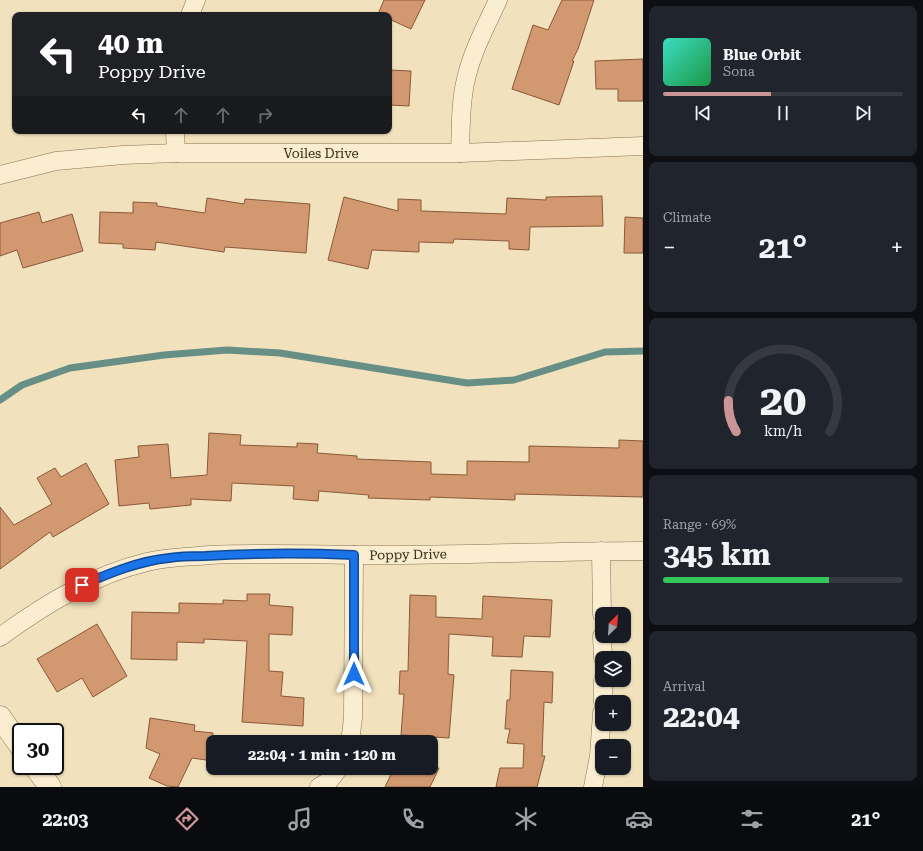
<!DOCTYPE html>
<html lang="en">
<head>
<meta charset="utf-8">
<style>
	body { margin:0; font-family:"Roboto Serif",serif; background:#20242c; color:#f1f3f6; height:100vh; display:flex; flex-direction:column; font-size:15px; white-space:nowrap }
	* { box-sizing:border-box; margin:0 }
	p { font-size:13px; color:#9ea1a6 }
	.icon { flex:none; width:22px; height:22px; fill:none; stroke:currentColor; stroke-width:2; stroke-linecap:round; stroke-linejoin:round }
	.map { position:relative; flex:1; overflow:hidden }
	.side { display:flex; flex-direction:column; gap:6px; padding:6px; background:#0d0f14; width:280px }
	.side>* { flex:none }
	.banner { position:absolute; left:12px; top:12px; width:380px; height:122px; border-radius:8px; box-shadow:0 1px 3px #0004; background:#202124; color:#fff; overflow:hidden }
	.needle { width:26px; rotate:25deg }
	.tools { position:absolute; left:595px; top:607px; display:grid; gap:8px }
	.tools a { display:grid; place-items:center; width:36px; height:36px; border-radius:8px; background:#171b24; box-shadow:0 1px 3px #0004; font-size:20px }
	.speed { position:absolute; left:12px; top:723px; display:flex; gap:8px; font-size:20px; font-weight:700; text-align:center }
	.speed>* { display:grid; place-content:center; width:52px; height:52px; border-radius:50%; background:#171b24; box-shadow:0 1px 3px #0004; line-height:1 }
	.speed .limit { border:2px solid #111; border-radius:6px; background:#fff; color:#111 }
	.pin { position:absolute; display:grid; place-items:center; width:34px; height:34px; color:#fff; margin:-17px; border-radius:8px; box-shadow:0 2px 6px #0006 }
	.me { position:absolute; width:44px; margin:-22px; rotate:0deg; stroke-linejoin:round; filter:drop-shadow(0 0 3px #0008) }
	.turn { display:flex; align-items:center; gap:14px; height:84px; padding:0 20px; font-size:18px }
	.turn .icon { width:52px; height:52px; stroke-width:2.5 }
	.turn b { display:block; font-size:28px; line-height:34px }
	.lanes { display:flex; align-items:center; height:38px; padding:0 20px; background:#0003; justify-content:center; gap:20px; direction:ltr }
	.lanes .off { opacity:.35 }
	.big { font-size:30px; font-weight:700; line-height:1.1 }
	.side .widget { flex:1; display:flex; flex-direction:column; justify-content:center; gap:6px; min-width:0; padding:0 14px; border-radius:8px; background:#20242c }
	.side .dial { align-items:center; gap:0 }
	.dial svg { height:104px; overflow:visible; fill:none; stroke:#363941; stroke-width:7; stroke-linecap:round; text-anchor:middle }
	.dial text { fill:#f1f3f6; stroke:none }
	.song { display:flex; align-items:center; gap:12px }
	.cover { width:48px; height:48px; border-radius:6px; background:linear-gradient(135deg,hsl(170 70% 55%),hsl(140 70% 35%)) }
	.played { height:4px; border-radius:2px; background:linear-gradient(90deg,#cb9497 45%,#363941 45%) }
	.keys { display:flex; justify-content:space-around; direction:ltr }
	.heat { display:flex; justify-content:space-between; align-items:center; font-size:22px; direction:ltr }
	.charge { height:6px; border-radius:3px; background:linear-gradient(90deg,#34c759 69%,#363941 0) }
	.trip { position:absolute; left:206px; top:735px; width:232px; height:40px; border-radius:8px; background:#171b24; box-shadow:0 1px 3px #0004; font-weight:700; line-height:40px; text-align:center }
	.tab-bar { display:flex; height:64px; justify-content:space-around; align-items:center; background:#090b0e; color:#9ea1a6 }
	.tab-bar .icon { width:28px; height:28px }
	.tab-bar .current { color:#cb9497 }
	.tab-bar b { font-size:18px; color:#f1f3f6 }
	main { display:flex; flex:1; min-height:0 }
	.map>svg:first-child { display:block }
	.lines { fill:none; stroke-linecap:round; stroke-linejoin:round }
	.stream { stroke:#688f86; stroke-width:7 }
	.building { fill:#d2986f; stroke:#8a5939 }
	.minor-casing { stroke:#897155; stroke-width:19 }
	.tertiary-casing { stroke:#897155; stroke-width:23 }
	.minor { stroke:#fbeed0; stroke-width:18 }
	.tertiary { stroke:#fbeed0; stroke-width:22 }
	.route-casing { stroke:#114b97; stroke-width:10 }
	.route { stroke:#1a73e8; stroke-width:7 }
	.labels { text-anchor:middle; stroke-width:3; stroke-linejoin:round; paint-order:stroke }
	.street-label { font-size:13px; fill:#37291b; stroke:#f8ebcc }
</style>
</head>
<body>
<main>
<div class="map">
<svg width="643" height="787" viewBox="0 0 643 787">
	<rect width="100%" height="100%" fill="#f1e1bc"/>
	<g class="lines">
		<path class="stream" d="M0 400 22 385 70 368 164 355 227 350 280 353 467 383 514 380 605 352 643 351"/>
	</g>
	<g class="building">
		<path d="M384 0H425L411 29 389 19V15H381L378 14Z"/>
		<path d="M562 0H594L578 49 572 61H574L559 105 512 89 533 25 548 30Z"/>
		<path d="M643 59V101H618V89H596L595 61Z"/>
		<path d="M389 70 411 71 409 106 389 105Z"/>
		<path d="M602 196 603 226 530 227 529 250 509 249V241L454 239 453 243 419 242V252L372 250 368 269 328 260 344 197 398 211V199L421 200V211L506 214 507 198 546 200V197Z"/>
		<path d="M207 198 244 204 245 199 310 204 306 253 225 247 224 252 156 242 155 250 123 248V244L99 243 100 212 133 213V202L157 203V206L205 213Z"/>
		<path d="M39 212 42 223 72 214 83 251 23 268 17 250 0 256V223Z"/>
		<path d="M625 217 643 218V253H624Z"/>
		<path d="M209 433 241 435 240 445 297 447V443L318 444 317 453 357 456V459L431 462V474L467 475V461L529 462V446L619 448V440L643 441V497L515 494V500L430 497V500L368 498 369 495 319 491 318 501 293 499 294 486 232 483 231 501 191 499V505L150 509 149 503 119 506 115 460 139 457 138 446 168 444 171 478 207 475Z"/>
		<path d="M86 463 109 504 53 537 50 532 0 569V507L14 525 52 504 37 478 55 468 61 477Z"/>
		<path d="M247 594H270L269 605 293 607 292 635 269 634V671L283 672 281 696 304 698 303 726 242 722 247 641 204 639V643L177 642V660L131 659 132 612 179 613V603L223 604V600L247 601Z"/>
		<path d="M410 595 436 596V617L482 619 483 596 552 600 550 637 524 636 522 657 492 656 493 637 449 634 448 674 454 675 449 738 401 735 404 694H399L400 671H408Z"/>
		<path d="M97 624 127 676 93 697 82 678 57 692 37 659Z"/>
		<path d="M511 670 553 672 552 703 544 702 542 756H545L537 787H496L500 768H523L524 744 507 743 510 729H505L507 700H510Z"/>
		<path d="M150 718 195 725 194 731 213 733V761L192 758 178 787 167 786 149 778 160 754 146 748Z"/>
		<path d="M394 768H439L430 787H385Z"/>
	</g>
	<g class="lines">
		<g class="minor-casing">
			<g id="minor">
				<path d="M190 15 196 0"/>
				<path d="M175 131 176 153"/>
				<path d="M460 153C461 128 460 103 466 79 472 52 486 26 498 0"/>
				<path d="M0 175 56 161 123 155 176 153H460L643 146"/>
				<path d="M601 551 602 614"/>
				<path d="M602 636 603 658"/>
				<path d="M0 637C45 604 93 575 147 562 168 557 189 557 210 555 258 553 306 554 353 555 450 556 546 551 643 551"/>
				<path d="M603 702V680"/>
				<path d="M350 742 353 718 354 555"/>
				<path d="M319 787 329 781 339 768"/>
				<path d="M593 787 599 756 602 713"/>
			</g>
		</g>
		<g class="tertiary-casing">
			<g id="tertiary">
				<path d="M0 717 21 747"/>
				<path d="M35 766 50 787"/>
			</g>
		</g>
		<use href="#minor" class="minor"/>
		<use href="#tertiary" class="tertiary"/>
	</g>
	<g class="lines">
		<g class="route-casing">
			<path id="route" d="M82 585C110 573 139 561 169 558 181 556 193 556 205 556 255 553 305 553 354 555V674"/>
		</g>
		<use href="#route" class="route"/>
	</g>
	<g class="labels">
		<g class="street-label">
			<text x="321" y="158">Voiles Drive</text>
			<text transform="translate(408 554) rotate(-1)" y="5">Poppy Drive</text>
		</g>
	</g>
</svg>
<div class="tools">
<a><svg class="needle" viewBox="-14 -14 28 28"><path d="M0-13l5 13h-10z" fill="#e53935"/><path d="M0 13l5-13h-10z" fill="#9ea1a6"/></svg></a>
<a><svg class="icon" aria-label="layers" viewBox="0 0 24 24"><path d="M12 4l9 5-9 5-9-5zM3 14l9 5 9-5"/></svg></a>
<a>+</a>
<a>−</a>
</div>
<div class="speed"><div class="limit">30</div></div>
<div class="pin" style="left:82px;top:585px;background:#d93025"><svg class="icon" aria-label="arrive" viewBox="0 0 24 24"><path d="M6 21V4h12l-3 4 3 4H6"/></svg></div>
<svg class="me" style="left:354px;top:674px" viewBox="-20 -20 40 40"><path d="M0-17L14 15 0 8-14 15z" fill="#1a73e8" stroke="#fff" stroke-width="4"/></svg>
<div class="trip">22:04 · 1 min · 120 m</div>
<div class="banner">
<div class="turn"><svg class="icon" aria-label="left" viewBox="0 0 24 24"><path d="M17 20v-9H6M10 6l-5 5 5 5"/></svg><div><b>40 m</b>Poppy Drive</div></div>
<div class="lanes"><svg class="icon" aria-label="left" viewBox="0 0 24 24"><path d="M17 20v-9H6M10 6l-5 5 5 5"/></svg><svg class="icon off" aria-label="ahead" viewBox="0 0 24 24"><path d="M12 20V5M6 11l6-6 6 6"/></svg><svg class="icon off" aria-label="ahead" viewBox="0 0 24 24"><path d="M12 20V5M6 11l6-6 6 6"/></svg><svg class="icon off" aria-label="right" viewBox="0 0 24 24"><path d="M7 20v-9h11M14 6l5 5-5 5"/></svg></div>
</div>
</div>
<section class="side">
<div class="widget">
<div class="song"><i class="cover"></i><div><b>Blue Orbit</b><p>Sona</p></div></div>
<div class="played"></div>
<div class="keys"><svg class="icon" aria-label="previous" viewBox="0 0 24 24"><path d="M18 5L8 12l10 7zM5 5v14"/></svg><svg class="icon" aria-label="pause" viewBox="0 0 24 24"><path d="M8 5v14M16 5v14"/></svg><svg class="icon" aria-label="next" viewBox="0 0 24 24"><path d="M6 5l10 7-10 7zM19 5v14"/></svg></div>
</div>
<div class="widget"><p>Climate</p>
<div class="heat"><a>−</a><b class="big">21°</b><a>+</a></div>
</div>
<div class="widget dial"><svg viewBox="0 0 100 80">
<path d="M14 69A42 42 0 1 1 86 69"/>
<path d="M14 69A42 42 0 0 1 8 45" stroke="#cb9497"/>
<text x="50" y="56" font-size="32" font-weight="700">20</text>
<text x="50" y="72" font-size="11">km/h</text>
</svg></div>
<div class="widget"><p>Range · 69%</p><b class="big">345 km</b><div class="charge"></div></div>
<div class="widget"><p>Arrival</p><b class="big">22:04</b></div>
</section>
</main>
<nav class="tab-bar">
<b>22:03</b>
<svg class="icon current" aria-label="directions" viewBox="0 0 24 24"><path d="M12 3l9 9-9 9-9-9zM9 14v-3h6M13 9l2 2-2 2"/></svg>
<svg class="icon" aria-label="music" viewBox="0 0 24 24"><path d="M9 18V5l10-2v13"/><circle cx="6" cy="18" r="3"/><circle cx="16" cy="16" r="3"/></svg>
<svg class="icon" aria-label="phone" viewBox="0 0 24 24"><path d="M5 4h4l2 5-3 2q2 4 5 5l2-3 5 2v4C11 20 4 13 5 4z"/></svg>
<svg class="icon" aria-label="climate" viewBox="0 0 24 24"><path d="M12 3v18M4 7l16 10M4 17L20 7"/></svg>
<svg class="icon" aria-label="car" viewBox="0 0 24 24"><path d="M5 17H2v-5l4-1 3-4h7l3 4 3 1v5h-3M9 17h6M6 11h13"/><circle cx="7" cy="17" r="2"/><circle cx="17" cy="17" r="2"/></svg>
<svg class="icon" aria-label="filters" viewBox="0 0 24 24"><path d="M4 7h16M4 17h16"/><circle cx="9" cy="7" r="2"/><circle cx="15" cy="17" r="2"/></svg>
<b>21°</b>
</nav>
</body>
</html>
